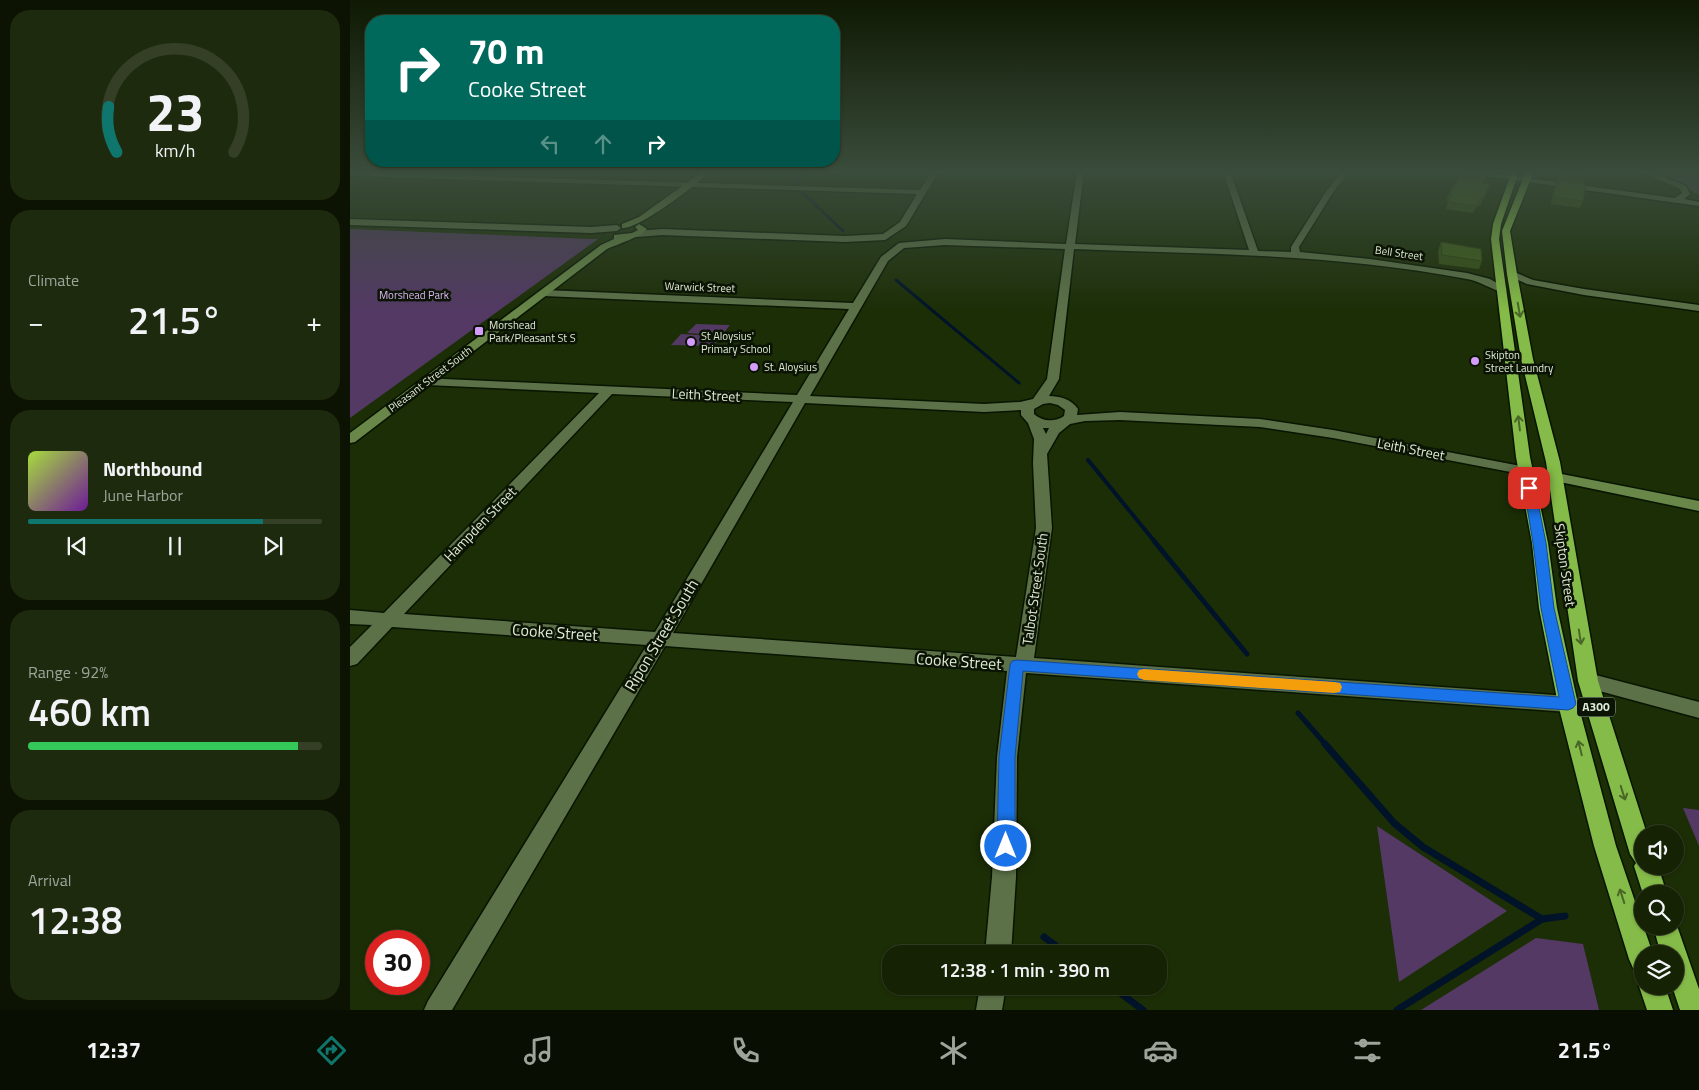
<!DOCTYPE html>
<html lang="en">
<head>
<meta charset="utf-8">
<style>
	body { margin:0; font-family:"Titillium Web",sans-serif; background:#1e2a0e; color:#f1f3f6; height:100vh; display:flex; flex-direction:column; font-size:19px; white-space:nowrap }
	* { box-sizing:border-box; margin:0 }
	p { font-size:16px; color:#9da49a }
	.icon { flex:none; width:28px; height:28px; fill:none; stroke:currentColor; stroke-width:2; stroke-linecap:round; stroke-linejoin:round }
	.map { position:relative; flex:1; overflow:hidden }
	.panel { display:flex; flex-direction:column; gap:10px; padding:10px; background:#0c1302; width:350px }
	.panel>* { flex:none }
	.top-card { position:absolute; left:15px; top:15px; width:475px; height:152px; border-radius:20px; box-shadow:0 1px 4px #0004,0 0 0 1px #343f26; background:#00695c; color:#fff; overflow:hidden }
	.tools { position:absolute; left:1284px; top:825px; display:grid; gap:10px }
	.tools a { display:grid; place-items:center; width:50px; height:50px; border-radius:50%; background:#152204; box-shadow:0 1px 4px #0004,0 0 0 1px #343f26; font-size:25px }
	.speed { position:absolute; left:15px; top:930px; display:flex; gap:10px; font-size:25px; font-weight:700; text-align:center }
	.speed>* { display:grid; place-content:center; width:65px; height:65px; border-radius:50%; background:#152204; box-shadow:0 1px 4px #0004,0 0 0 1px #343f26; line-height:1 }
	.speed .limit { border:8px solid #d22; background:#fff; color:#111 }
	.pin { position:absolute; display:grid; place-items:center; width:42px; height:42px; color:#fff; margin:-21px; border-radius:10px; box-shadow:0 2px 8px #0006 }
	.me { position:absolute; width:55px; margin:-28px; rotate:0deg; stroke-linejoin:round; filter:drop-shadow(0 0 4px #0008) }
	.turn { display:flex; align-items:center; gap:18px; height:105px; padding:0 20px; font-size:22px }
	.turn .icon { width:65px; height:65px; stroke-width:2.5 }
	.turn b { display:block; font-size:35px; line-height:42px }
	.lanes { display:flex; align-items:center; height:48px; padding:0 20px; background:#0003; justify-content:center; gap:25px; direction:ltr }
	.lanes .off { opacity:.35 }
	.big { font-size:38px; font-weight:600; line-height:1.1 }
	.panel .tile { flex:1; display:flex; flex-direction:column; justify-content:center; gap:8px; min-width:0; padding:0 18px; border-radius:20px; background:#1e2a0e }
	.panel .dial { align-items:center; gap:0 }
	.dial svg { height:130px; overflow:visible; fill:none; stroke:#343f26; stroke-width:7; stroke-linecap:round; text-anchor:middle }
	.dial text { fill:#f1f3f6; stroke:none }
	.song { display:flex; align-items:center; gap:15px }
	.cover { width:60px; height:60px; border-radius:8px; background:linear-gradient(135deg,hsl(80 70% 55%),hsl(280 70% 35%)) }
	.played { height:5px; border-radius:2px; background:linear-gradient(90deg,#0f766e 80%,#343f26 80%) }
	.keys { display:flex; justify-content:space-around; direction:ltr }
	.heat { display:flex; justify-content:space-between; align-items:center; font-size:28px; direction:ltr }
	.charge { height:8px; border-radius:4px; background:linear-gradient(90deg,#34c759 92%,#343f26 0) }
	.trip { position:absolute; left:532px; top:945px; width:285px; height:50px; border-radius:20px; background:#152204; box-shadow:0 1px 4px #0004,0 0 0 1px #343f26; font-weight:600; line-height:50px; text-align:center }
	.tab-bar { display:flex; height:80px; justify-content:space-around; align-items:center; background:#080e02; color:#9da49a }
	.tab-bar .icon { width:35px; height:35px }
	.tab-bar .on { color:#0f766e }
	.tab-bar b { font-size:22px; color:#f1f3f6 }
	main { display:flex; flex:1; min-height:0 }
	.map>svg:first-child { display:block }
	.green { fill:#533964 }
	.lines { fill:none; stroke-linecap:round; stroke-linejoin:round }
	.stream-far4 { stroke:#011328; stroke-width:2.5 }
	.stream-far3 { stroke:#011328; stroke-width:3 }
	.stream-far2 { stroke:#011328; stroke-width:4 }
	.stream-far1 { stroke:#011328; stroke-width:5 }
	.stream { stroke:#011328; stroke-width:7 }
	.street-casing { stroke:#081500; stroke-width:3 }
	.secondary-casing { stroke:#081500; stroke-width:3 }
	.highway-casing { stroke:#081500; stroke-width:3 }
	.street { fill:#5c7148; fill-rule:evenodd }
	.secondary { fill:#688748; fill-rule:evenodd }
	.highway { fill:#85bb48; fill-rule:evenodd }
	.wall { fill:#365016 }
	.building { fill:#3f5d1a; stroke:#2c4112 }
	.oneway { stroke:#486726 }
	.route { fill:#1a73e8; stroke:#114b97 }
	.slow { fill:#f59e0b }
	.poi-dot { fill:#d49cfb; stroke:#0b1304; stroke-width:2 }
	.labels { text-anchor:middle; stroke-width:5; stroke-linejoin:round; paint-order:stroke }
	.far-street-label { font-size:11px; fill:#dfebd4; stroke:#0b1304 }
	.far-park-label { font-size:11px; fill:#dab6f4; stroke:#0b1304 }
	.far-poi-label { font-size:11px; fill:#dfebd4; stroke:#0b1304; text-anchor:start }
	.shield { fill:#0b1304; stroke:#9faa96; stroke-width:1 }
	.shield-label { font-size:12px; font-weight:bold; fill:#dfebd4 }
	.street-label { font-size:14px; fill:#dfebd4; stroke:#0b1304 }
	.near-street-label { font-size:16px; fill:#dfebd4; stroke:#0b1304 }
</style>
</head>
<body>
<main>
<section class="panel">
<div class="tile dial"><svg viewBox="0 0 100 80">
<path d="M14 69A42 42 0 1 1 86 69"/>
<path d="M14 69A42 42 0 0 1 9 41" stroke="#0f766e"/>
<text x="50" y="56" font-size="32" font-weight="700">23</text>
<text x="50" y="72" font-size="11">km/h</text>
</svg></div>
<div class="tile"><p>Climate</p>
<div class="heat"><a>−</a><b class="big">21.5°</b><a>+</a></div>
</div>
<div class="tile">
<div class="song"><i class="cover"></i><div><b>Northbound</b><p>June Harbor</p></div></div>
<div class="played"></div>
<div class="keys"><svg class="icon" aria-label="previous" viewBox="0 0 24 24"><path d="M18 5L8 12l10 7zM5 5v14"/></svg><svg class="icon" aria-label="pause" viewBox="0 0 24 24"><path d="M8 5v14M16 5v14"/></svg><svg class="icon" aria-label="next" viewBox="0 0 24 24"><path d="M6 5l10 7-10 7zM19 5v14"/></svg></div>
</div>
<div class="tile"><p>Range · 92%</p><b class="big">460 km</b><div class="charge"></div></div>
<div class="tile"><p>Arrival</p><b class="big">12:38</b></div>
</section>
<div class="map">
<svg width="1349" height="1010" viewBox="0 0 1349 1010">
	<rect width="100%" height="100%" fill="#1c2e06"/>
	<g class="green">
		<path d="M1314 171H1349V194L1345 193Z"/>
		<path d="M0 229 242 239H248L0 418Z"/>
		<path d="M346 324 379 325H380L372 335 337 333Z"/>
		<path d="M331 334 370 336H372L363 346 321 345Z"/>
		<path d="M1333 808 1349 810V846Z"/>
		<path d="M1027 826 1157 911 1049 982Z"/>
		<path d="M1186 938 1233 944 1249 1010H1071Z"/>
	</g>
	<g class="lines">
		<g class="stream-far4">
			<path d="M444 184 457 171"/>
			<path d="M452 192 493 231"/>
		</g>
		<path class="stream-far3" d="M546 280 669 383"/>
		<path class="stream-far2" d="M738 460 805 542"/>
		<g class="stream-far1">
			<path d="M804 541 897 654"/>
			<path d="M948 713 977 746"/>
		</g>
		<g class="stream">
			<path d="M975 744 1044 823 1073 847 1192 919 1215 916"/>
			<path d="M694 937 717 954"/>
			<path d="M761 986 793 1010"/>
			<path d="M1047 1010 1192 919"/>
		</g>
		<g class="street-casing">
			<g id="street">
				<path d="M582 171H589L556 226 535 240 495 242 312 235 287 237 283 234 287 231 312 229 495 236 533 234 550 222 567 194 0 176V172L570 190Z"/>
				<path d="M727 171H734L725 244 899 250 873 171H880L908 251 941 252V247L975 193 992 171H999L982 194 949 247 950 252 1020 259 1117 273 1140 279 1157 289 1152 292C1140 289 1130 281 1117 279 988 254 855 254 724 249L709 379 699 396C710 396 721 399 728 409L727 415 770 412 910 419 983 430 1176 467 1181 468 1183 471 1181 474 1176 475 983 438 910 427 770 420 735 421 720 424 709 433 697 454 702 528 684 658 1218 696 1225 698 1228 704 1225 710 1218 712 676 673 667 757 666 877 661 954H635L642 877 647 757 657 671 315 646 102 1010H74L78 1001 297 645 42 627 7 664 0 666V647L22 625 0 624V610L34 613 249 393 77 385 73 384 71 381 73 378 447 395 499 309 194 296 189 293 194 290 503 303 531 257 549 243 595 239 716 244ZM595 245 715 249 697 379 683 399 670 402 634 404 460 396 538 261 554 248ZM262 394 443 402 305 632 54 614ZM455 403 634 412 671 410V415L678 423 684 439 683 463 686 528 666 657 323 633ZM700 403 708 405 715 410 714 416C704 423 692 421 684 414V409L693 404ZM693 428H699L696 434Z"/>
				<path d="M1110 171H1127L1325 198 1332 193 1330 189 1290 171H1299L1336 186 1340 194 1334 199 1349 202V206L1114 173Z"/>
				<path d="M0 219 241 227 267 225 271 228 267 231 241 233 0 225Z"/>
				<path d="M1162 271 1183 280 1234 289 1349 305V311L1234 295 1177 284 1159 276V272Z"/>
				<path d="M1238 673 1349 702V718L1231 686 1228 681 1231 676Z"/>
				<path d="M630 986H656L652 1010H626Z"/>
			</g>
		</g>
		<g class="secondary-casing">
			<g id="secondary">
				<path d="M353 171H361C348 184 288 230 272 228V224L289 217Z"/>
				<path d="M289 224 297 229C291 237 268 244 257 249L5 442 0 443V433L251 245 264 239V235L282 233 288 230 285 227Z"/>
				<path d="M1176 467 1349 501V511L1171 474 1169 471 1171 468Z"/>
			</g>
		</g>
		<g class="highway-casing">
			<g id="highway">
				<path d="M1162 171H1169L1151 224 1149 239 1180 457 1198 543 1207 608 1228 704 1266 846 1303 954H1292V972L1283 968 1279 959 1244 846 1208 704 1189 608 1182 543 1166 457 1141 239 1143 224Z"/>
				<path d="M1176 171H1184L1160 231 1167 274 1183 359 1210 462 1248 681 1297 834H1292V866H1308L1317 894H1293L1284 866 1286 863 1280 854 1228 681 1196 462 1171 359 1157 274 1152 231Z"/>
				<path d="M1325 920 1349 989V1010H1330L1322 986H1325V954H1311L1303 926H1325Z"/>
				<path d="M1292 977V986H1315L1323 1010H1297L1289 986Z"/>
			</g>
		</g>
		<use href="#street" class="street"/>
		<use href="#secondary" class="secondary"/>
		<use href="#highway" class="highway"/>
	</g>
	<g class="wall">
		<path d="M1138 171 1133 183 1137 191 1130 206H1127L1123 213 1096 209 1098 201H1096L1099 194Z"/>
		<path d="M1209 171H1238L1237 174 1233 184 1206 180Z"/>
		<path d="M1207 180 1233 201 1230 208 1201 204 1204 188Z"/>
		<path d="M1091 242 1132 261 1129 269 1089 264 1088 251Z"/>
	</g>
	<g class="building">
		<path d="M1113 171H1138L1132 183 1140 184 1133 199H1130L1126 206 1098 202 1102 195 1099 194Z"/>
		<path d="M1211 171H1238L1237 174Z"/>
		<path d="M1207 180 1236 184 1233 201 1204 196Z"/>
		<path d="M1091 242 1131 249 1132 261 1092 255Z"/>
	</g>
	<defs><path id="oneway-shaft" d="M-6 0H5M1.5-3L5.5 0L1.5 3" fill="none" stroke-width="1.6" stroke-linecap="round" stroke-linejoin="round" transform="scale(1.25)"/></defs>
	<g class="oneway">
		<use href="#oneway-shaft" transform="translate(1169 310) rotate(80)"/>
		<use href="#oneway-shaft" transform="translate(1169 423) rotate(-97)"/>
		<use href="#oneway-shaft" transform="translate(1230 637) rotate(81)"/>
		<use href="#oneway-shaft" transform="translate(1230 748) rotate(-104)"/>
		<use href="#oneway-shaft" transform="translate(1273 793) rotate(72)"/>
		<use href="#oneway-shaft" transform="translate(1272 896) rotate(-108)"/>
	</g>
	<linearGradient id="sky" x2="0" y2="1"><stop stop-color="#0f1903"/><stop offset="0.55" stop-color="#3a4c3b"/><stop offset="1" stop-color="#3a4c3b" stop-opacity="0"/></linearGradient>
	<rect width="1349" height="312" fill="url(#sky)"/>
	<path class="route" d="M1179 484 1185 488 1196 543 1204 608 1226 704 1223 708 1218 710 673 671 665 757V846L662 852 656 854 650 852 647 846 649 757 660 665 662 661 667 660 1209 697 1191 608 1183 543 1174 488Z"/>
	<path class="slow" d="M794 669 984 682 990 683 992 687 990 692 984 693 794 680 789 678 787 674 789 670Z"/>
	<g class="poi-dot">
		<rect x="124" y="326" width="10" height="10" rx="2.5"/>
		<circle cx="341" cy="342" r="5"/>
		<circle cx="1125" cy="361" r="5"/>
		<circle cx="404" cy="367" r="5"/>
	</g>
	<g class="labels">
		<g class="far-street-label">
			<text transform="translate(1049 253) rotate(8)" y="4">Bell Street</text>
			<text transform="translate(350 287) rotate(2)" y="4">Warwick Street</text>
			<text transform="translate(80 379) rotate(-37)" y="4">Pleasant Street South</text>
		</g>
		<g class="far-park-label">
			<text x="64" y="299">Morshead Park</text>
		</g>
		<g class="far-poi-label">
			<text x="139" y="329">Morshead<tspan x="139" dy="13">Park/Pleasant St S</tspan></text>
			<text x="351" y="340">St Aloysius'<tspan x="351" dy="13">Primary School</tspan></text>
			<text x="1135" y="359">Skipton<tspan x="1135" dy="13">Street Laundry</tspan></text>
			<text x="414" y="371">St. Aloysius</text>
		</g>
		<rect class="shield" x="1227" y="697.5" width="38" height="19" rx="4"/>
		<g class="shield-label">
			<text x="1246" y="711">A300</text>
		</g>
		<g class="street-label">
			<text transform="translate(356 395) rotate(3)" y="5">Leith Street</text>
			<text transform="translate(1061 449) rotate(11)" y="5">Leith Street</text>
			<text transform="translate(130 524) rotate(-46)" y="5">Hampden Street</text>
			<text transform="translate(1215 565) rotate(82)" y="5">Skipton Street</text>
			<text transform="translate(685 589) rotate(-82)" y="5">Talbot Street South</text>
		</g>
		<g class="near-street-label">
			<text transform="translate(205 632) rotate(4)" y="6">Cooke Street</text>
			<text transform="translate(311 635) rotate(-59)" y="6">Ripon Street South</text>
			<text transform="translate(609 661) rotate(4)" y="6">Cooke Street</text>
		</g>
	</g>
</svg>
<div class="tools">
<a><svg class="icon" aria-label="sound" viewBox="0 0 24 24"><path d="M4 9h4l5-4v14l-5-4H4zM17 9q2 3 0 6"/></svg></a>
<a><svg class="icon" aria-label="search" viewBox="0 0 24 24"><circle cx="10" cy="10" r="6"/><path d="M15 15l6 6"/></svg></a>
<a><svg class="icon" aria-label="layers" viewBox="0 0 24 24"><path d="M12 4l9 5-9 5-9-5zM3 14l9 5 9-5"/></svg></a>
</div>
<div class="speed"><div class="limit">30</div></div>
<div class="pin" style="left:1179px;top:488px;background:#d93025"><svg class="icon" aria-label="arrive" viewBox="0 0 24 24"><path d="M6 21V4h12l-3 4 3 4H6"/></svg></div>
<svg class="me" style="left:656px;top:846px" viewBox="-20 -20 40 40"><circle r="17" fill="#1a73e8" stroke="#fff" stroke-width="3"/><path d="M0-11L8 9 0 5-8 9z" fill="#fff"/></svg>
<div class="trip">12:38 · 1 min · 390 m</div>
<div class="top-card">
<div class="turn"><svg class="icon" aria-label="right" viewBox="0 0 24 24"><path d="M7 20v-9h11M14 6l5 5-5 5"/></svg><div><b>70 m</b>Cooke Street</div></div>
<div class="lanes"><svg class="icon off" aria-label="left" viewBox="0 0 24 24"><path d="M17 20v-9H6M10 6l-5 5 5 5"/></svg><svg class="icon off" aria-label="ahead" viewBox="0 0 24 24"><path d="M12 20V5M6 11l6-6 6 6"/></svg><svg class="icon" aria-label="right" viewBox="0 0 24 24"><path d="M7 20v-9h11M14 6l5 5-5 5"/></svg></div>
</div>
</div>
</main>
<nav class="tab-bar">
<b>12:37</b>
<svg class="icon on" aria-label="directions" viewBox="0 0 24 24"><path d="M12 3l9 9-9 9-9-9zM9 14v-3h6M13 9l2 2-2 2"/></svg>
<svg class="icon" aria-label="music" viewBox="0 0 24 24"><path d="M9 18V5l10-2v13"/><circle cx="6" cy="18" r="3"/><circle cx="16" cy="16" r="3"/></svg>
<svg class="icon" aria-label="phone" viewBox="0 0 24 24"><path d="M5 4h4l2 5-3 2q2 4 5 5l2-3 5 2v4C11 20 4 13 5 4z"/></svg>
<svg class="icon" aria-label="climate" viewBox="0 0 24 24"><path d="M12 3v18M4 7l16 10M4 17L20 7"/></svg>
<svg class="icon" aria-label="car" viewBox="0 0 24 24"><path d="M5 17H2v-5l4-1 3-4h7l3 4 3 1v5h-3M9 17h6M6 11h13"/><circle cx="7" cy="17" r="2"/><circle cx="17" cy="17" r="2"/></svg>
<svg class="icon" aria-label="filters" viewBox="0 0 24 24"><path d="M4 7h16M4 17h16"/><circle cx="9" cy="7" r="2"/><circle cx="15" cy="17" r="2"/></svg>
<b>21.5°</b>
</nav>
</body>
</html>
